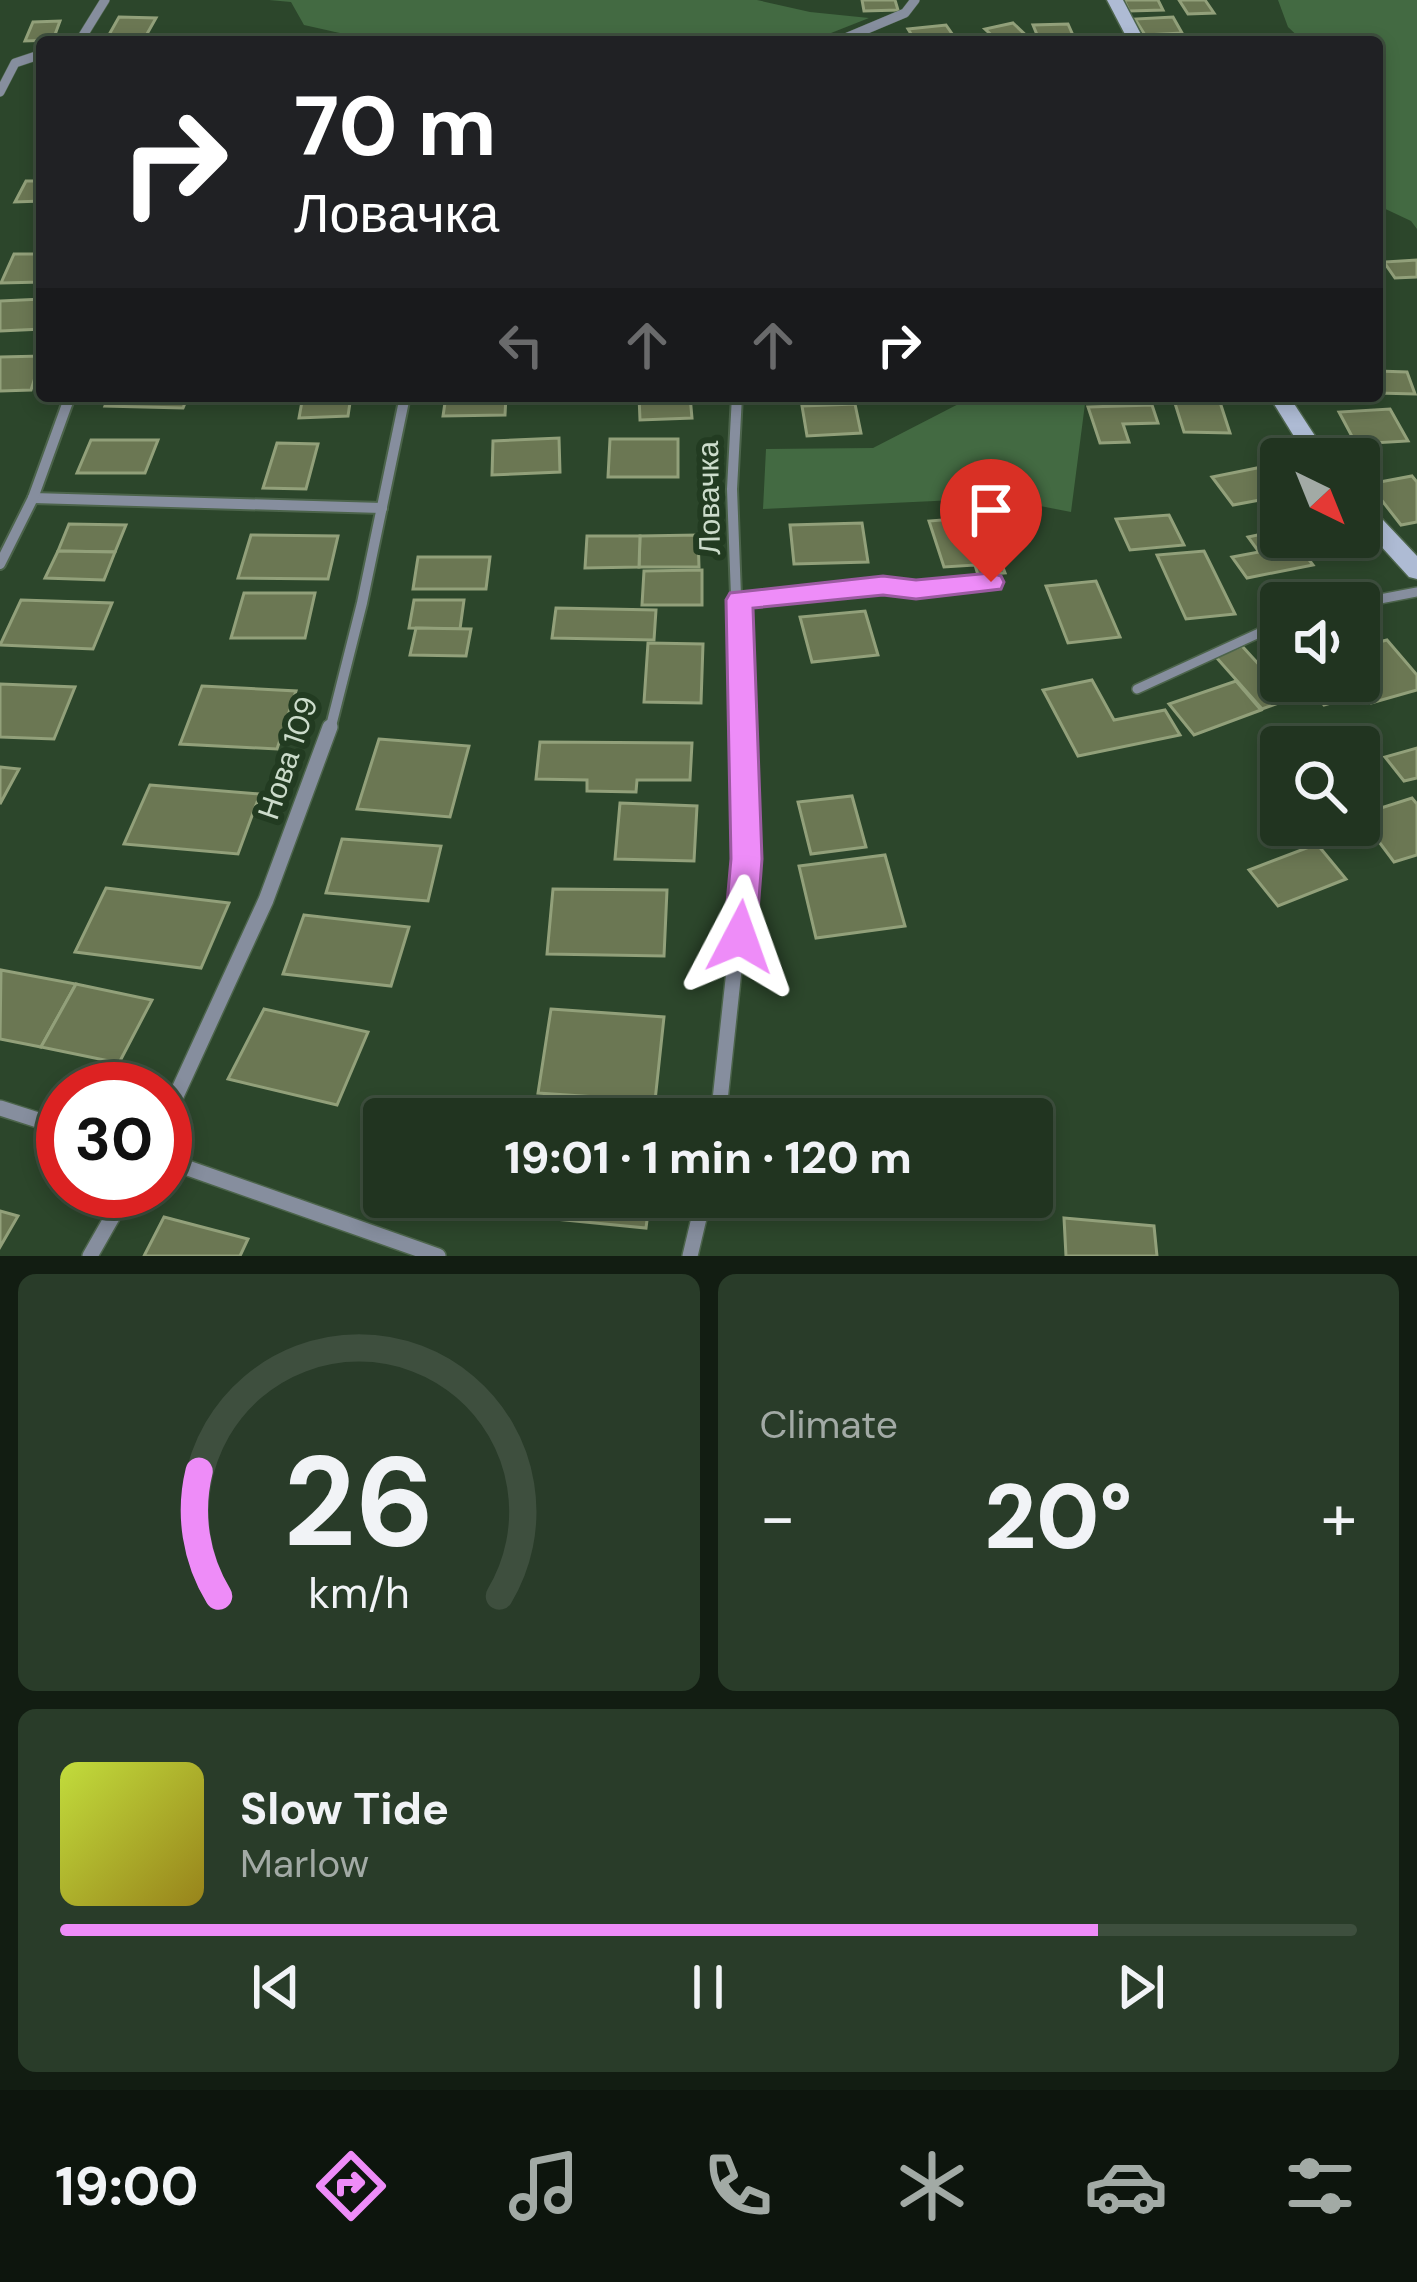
<!DOCTYPE html>
<html lang="en">
<head>
<meta charset="utf-8">
<style>
	body { margin:0; font-family:"DM Sans",sans-serif; background:#293c29; color:#f1f3f6; height:100vh; display:flex; flex-direction:column; font-size:45px; white-space:nowrap }
	* { box-sizing:border-box; margin:0 }
	p { font-size:39px; color:#a2aaa5 }
	.icon { flex:none; width:66px; height:66px; fill:none; stroke:currentColor; stroke-width:2; stroke-linecap:round; stroke-linejoin:round }
	.map { position:relative; height:1256px; overflow:hidden }
	.panel { display:flex; flex-direction:column; gap:18px; padding:18px; background:#121d12; flex:1 }
	.panel>* { flex:none }
	.hud { position:absolute; left:36px; top:36px; width:1347px; height:366px; border-radius:12px; box-shadow:0 6px 18px #0003,0 0 0 3px #3e4f3e; background:#202124; color:#fff; overflow:hidden }
	.needle { width:78px; rotate:137deg }
	.controls { position:absolute; left:1260px; top:438px; display:grid; gap:24px }
	.controls a { display:grid; place-items:center; width:120px; height:120px; border-radius:12px; background:#213420; box-shadow:0 6px 18px #0003,0 0 0 3px #3e4f3e; font-size:60px }
	.speed { position:absolute; left:36px; top:1062px; display:flex; gap:24px; font-size:60px; font-weight:700; text-align:center }
	.speed>* { display:grid; place-content:center; width:156px; height:156px; border-radius:50%; background:#213420; box-shadow:0 6px 18px #0003,0 0 0 3px #3e4f3e; line-height:1 }
	.speed .limit { border:18px solid #d22; background:#fff; color:#111 }
	.pin { position:absolute; display:grid; place-items:center; width:102px; height:102px; color:#fff; margin:-123px -51px; border-radius:50% 50% 50% 0; rotate:-45deg; box-shadow:0 0 12px #0007 }
	.pin .icon { rotate:45deg }
	.me { position:absolute; width:132px; margin:-66px; rotate:4deg; stroke-linejoin:round; filter:drop-shadow(0 0 9px #0008) }
	.turn { display:flex; align-items:center; gap:42px; height:252px; padding:0 60px; font-size:54px }
	.turn .icon { width:156px; height:156px; stroke-width:2.5 }
	.turn b { display:block; font-size:84px; line-height:102px }
	.lanes { display:flex; align-items:center; height:114px; padding:0 60px; background:#0003; justify-content:center; gap:60px; direction:ltr }
	.lanes .off { opacity:.35 }
	.big { font-size:90px; font-weight:800; line-height:1.1 }
	.panel .card { flex:1; display:flex; flex-direction:column; justify-content:center; gap:18px; min-width:0; padding:0 42px; border-radius:18px; background:#293c29 }
	.panel .dial { align-items:center; gap:0 }
	.dial svg { height:312px; overflow:visible; fill:none; stroke:#3e4f3e; stroke-width:7; stroke-linecap:round; text-anchor:middle }
	.dial text { fill:#f1f3f6; stroke:none }
	.song { display:flex; align-items:center; gap:36px }
	.cover { width:144px; height:144px; border-radius:18px; background:linear-gradient(135deg,hsl(70 70% 55%),hsl(50 70% 35%)) }
	.played { height:12px; border-radius:6px; background:linear-gradient(90deg,#ee8cf8 80%,#3e4f3e 80%) }
	.keys { display:flex; justify-content:space-around; direction:ltr }
	.heat { display:flex; justify-content:space-between; align-items:center; font-size:66px; direction:ltr }
	.panel .tiles { flex:1; display:grid; gap:18px; grid-template-columns:1fr 1fr }
	.card:last-child { grid-column:span 2 }
	.trip { position:absolute; left:363px; top:1098px; width:690px; height:120px; border-radius:12px; background:#213420; box-shadow:0 6px 18px #0003,0 0 0 3px #3e4f3e; font-weight:800; line-height:120px; text-align:center }
	.menu { display:flex; height:192px; justify-content:space-around; align-items:center; background:#0d150d; color:#a2aaa5 }
	.menu .icon { width:84px; height:84px }
	.menu .on { color:#ee8cf8 }
	.menu b { font-size:54px; color:#f1f3f6 }
	.map>svg:first-child { display:block }
	.green { fill:#436a42 }
	.building { fill:#6b7753; stroke:#92a07a; stroke-width:3 }
	.lines { fill:none; stroke-linecap:round; stroke-linejoin:round }
	.lane-casing { stroke:#4c644b; stroke-width:12 }
	.street-far2-casing { stroke:#4c644b; stroke-width:10 }
	.street-far1-casing { stroke:#4c644b; stroke-width:14 }
	.street-casing { stroke:#4c644b; stroke-width:18 }
	.secondary-casing { stroke:#4c644b; stroke-width:3 }
	.lane { stroke:#868e9e; stroke-width:9 }
	.street-far2 { stroke:#868e9e; stroke-width:9 }
	.street-far1 { stroke:#868e9e; stroke-width:10 }
	.street { stroke:#868e9e; stroke-width:15 }
	.secondary { fill:#aebbd4; fill-rule:evenodd }
	.route { fill:#ee8cf8; stroke:#9b5ba1; stroke-width:3 }
	.labels { text-anchor:middle; stroke-width:12; stroke-linejoin:round; paint-order:stroke }
	.street-label { font-size:30px; fill:#ccdccb; stroke:#223b21 }
</style>
</head>
<body>
<div class="map">
<svg width="1417" height="1256" viewBox="0 0 1417 1256">
	<rect width="100%" height="100%" fill="#2c462b"/>
	<g class="green">
		<path d="M269 0H757L810 12 869 18 826 35 800 37 831 42 362 38 304 25 291 2Z"/>
		<path d="M1278 0H1417V229L1411 221 1377 205V42H1304L1288 27Z"/>
		<path d="M974 396H1086L1071 512 999 498 763 509 766 449 873 448Z"/>
	</g>
	<g class="building">
		<path d="M862 0H895L898 10 864 11Z"/>
		<path d="M1124 0H1158L1163 10 1129 11Z"/>
		<path d="M1179 0H1205L1214 13 1188 14Z"/>
		<path d="M119 17 156 18 143 41 106 40Z"/>
		<path d="M1173 17 1182 33 1145 35 1135 19Z"/>
		<path d="M60 21 53 40 25 41 33 22Z"/>
		<path d="M1013 23 1033 42H999L985 29Z"/>
		<path d="M1068 24 1076 42H1040L1033 25Z"/>
		<path d="M946 25 955 38 916 42 908 29Z"/>
		<path d="M26 181H42V201L15 202Z"/>
		<path d="M14 254H42V282L1 283Z"/>
		<path d="M1417 260V277L1395 278 1384 262Z"/>
		<path d="M42 299V329L0 331V301Z"/>
		<path d="M42 356 31 390 0 391V357Z"/>
		<path d="M1377 371 1407 372 1415 394 1377 393Z"/>
		<path d="M109 396H188L183 408 105 406Z"/>
		<path d="M303 396H351L348 416 299 418Z"/>
		<path d="M446 396H506L505 415 443 416Z"/>
		<path d="M639 396H690L692 418 640 420Z"/>
		<path d="M1218 396 1230 433 1184 432 1173 397Z"/>
		<path d="M855 404 861 433 807 436 802 406Z"/>
		<path d="M1152 405 1158 423 1123 424 1129 442 1100 443 1088 407Z"/>
		<path d="M1390 409 1408 441 1356 444 1339 412Z"/>
		<path d="M559 438 560 472 492 475 493 441Z"/>
		<path d="M610 439H678V477H608Z"/>
		<path d="M91 440H158L145 473H77Z"/>
		<path d="M277 443 318 444 306 489 263 488Z"/>
		<path d="M1267 466 1281 484V496L1233 505 1212 477Z"/>
		<path d="M1412 476 1417 482V522L1401 525 1369 484Z"/>
		<path d="M1016 514 1023 532 991 535 1005 573 978 575 975 565 944 567 929 521Z"/>
		<path d="M1169 515 1184 545 1130 550 1116 519Z"/>
		<path d="M862 523 868 562 794 564 790 525Z"/>
		<path d="M69 524 126 525 115 552 58 551Z"/>
		<path d="M1281 530V537H1292L1313 565 1247 578 1232 557 1259 552 1248 537Z"/>
		<path d="M251 535 338 536 328 579 238 578Z"/>
		<path d="M698 535 699 567H639L640 536Z"/>
		<path d="M587 536H640L639 567 585 568Z"/>
		<path d="M58 551 115 552 104 580 45 578Z"/>
		<path d="M1204 551 1235 614 1186 619 1157 555Z"/>
		<path d="M418 557H490L486 589H413Z"/>
		<path d="M702 570V605H642L644 571Z"/>
		<path d="M1096 581 1120 637 1068 643 1046 586Z"/>
		<path d="M244 593H315L305 638H231Z"/>
		<path d="M21 600 112 603 93 649 0 645Z"/>
		<path d="M414 600H464L460 629 409 628Z"/>
		<path d="M556 608 656 610 654 640 552 638Z"/>
		<path d="M865 611 878 655 812 662 800 617Z"/>
		<path d="M416 628 471 629 466 656 410 655Z"/>
		<path d="M1387 640 1417 675V690L1371 703 1353 681H1359V647Z"/>
		<path d="M648 643 703 644 701 703 644 702Z"/>
		<path d="M1242 646 1263 669 1275 665 1281 681H1290L1303 694 1262 709 1215 656Z"/>
		<path d="M1092 680 1114 720 1165 710 1180 735 1078 756 1043 690Z"/>
		<path d="M1236 681 1261 710 1194 735 1169 704Z"/>
		<path d="M1305 681H1348L1359 695 1324 705Z"/>
		<path d="M0 684 75 687 54 739 0 737Z"/>
		<path d="M202 686 296 691 277 749 180 744Z"/>
		<path d="M379 739 469 746 450 817 357 809Z"/>
		<path d="M540 742 692 743 690 780H637L636 792 587 791V780L536 779Z"/>
		<path d="M1417 748V778L1404 781 1385 757Z"/>
		<path d="M0 767 19 769 0 804Z"/>
		<path d="M150 785 260 794 238 854 124 844Z"/>
		<path d="M852 796 866 847 811 854 798 802Z"/>
		<path d="M1412 798 1417 804V855L1394 862 1359 815Z"/>
		<path d="M620 803 697 806 694 861 615 859Z"/>
		<path d="M342 839 441 846 428 901 326 893Z"/>
		<path d="M1317 844 1346 879 1278 906 1249 870Z"/>
		<path d="M885 855 905 926 816 938 799 866Z"/>
		<path d="M106 888 229 903 201 968 75 952Z"/>
		<path d="M553 889 667 890 664 956 547 954Z"/>
		<path d="M304 915 409 927 391 986 283 974Z"/>
		<path d="M1 970 76 984 41 1047 0 1039Z"/>
		<path d="M76 984 152 1000 119 1063 41 1047Z"/>
		<path d="M264 1009 368 1032 337 1105 228 1079Z"/>
		<path d="M551 1009 664 1017 655 1101 538 1093Z"/>
		<path d="M548 1197H650L646 1228 544 1218Z"/>
		<path d="M0 1211 18 1216 0 1247Z"/>
		<path d="M164 1217 248 1239 240 1256H144Z"/>
		<path d="M1064 1218 1154 1226 1157 1256H1066Z"/>
	</g>
	<g class="lines">
		<g class="lane-casing">
			<g id="lane">
				<path d="M739 600 883 585 917 590 991 582"/>
				<path d="M1359 603 1417 592"/>
				<path d="M1137 689 1281 623"/>
			</g>
		</g>
		<g class="street-far2-casing">
			<g id="street-far2">
				<path d="M79 42 105 0"/>
				<path d="M836 42 905 13 915 0"/>
				<path d="M0 92 15 63 42 54"/>
			</g>
		</g>
		<g class="street-far1-casing">
			<g id="street-far1">
				<path d="M737 396 732 489 741 730"/>
				<path d="M33 498 382 508"/>
				<path d="M0 564 33 498 70 396"/>
				<path d="M330 730 362 603 405 396"/>
			</g>
		</g>
		<g class="street-casing">
			<g id="street">
				<path d="M0 1108 63 1128"/>
				<path d="M718 1119 746 859 741 727"/>
				<path d="M165 1120 266 900 330 727"/>
				<path d="M165 1160 438 1256"/>
				<path d="M90 1256 127 1191"/>
				<path d="M690 1256 704 1197"/>
			</g>
		</g>
		<g class="secondary-casing">
			<g id="secondary">
				<path d="M1107 0H1123L1145 42H1129Z"/>
				<path d="M1269 396H1289L1330 459H1308Z"/>
				<path d="M1359 501 1367 503 1417 556V579L1409 577 1359 522Z"/>
			</g>
		</g>
		<use href="#lane" class="lane"/>
		<use href="#street-far2" class="street-far2"/>
		<use href="#street-far1" class="street-far1"/>
		<use href="#street" class="street"/>
		<use href="#secondary" class="secondary"/>
	</g>
	<path class="route" d="M991 573 1001 576 1004 582 1001 589 916 599 883 595 753 608 762 859 756 937 751 947 740 951 729 947 724 937 731 859 726 600 730 593 883 576 916 580Z"/>
	<g class="labels">
		<g class="street-label">
			<text transform="translate(709 498) rotate(-91)" y="10">Ловачка</text>
			<text transform="translate(288 758) rotate(-71)" y="10">Нова 109</text>
		</g>
	</g>
</svg>
<div class="controls">
<a><svg class="needle" viewBox="-14 -14 28 28"><path d="M0-13l5 13h-10z" fill="#e53935"/><path d="M0 13l5-13h-10z" fill="#a2aaa5"/></svg></a>
<a><svg class="icon" aria-label="sound" viewBox="0 0 24 24"><path d="M4 9h4l5-4v14l-5-4H4zM17 9q2 3 0 6"/></svg></a>
<a><svg class="icon" aria-label="search" viewBox="0 0 24 24"><circle cx="10" cy="10" r="6"/><path d="M15 15l6 6"/></svg></a>
</div>
<div class="speed"><div class="limit">30</div></div>
<div class="pin" style="left:991px;top:582px;background:#d93025"><svg class="icon" aria-label="arrive" viewBox="0 0 24 24"><path d="M6 21V4h12l-3 4 3 4H6"/></svg></div>
<svg class="me" style="left:740px;top:937px" viewBox="-20 -20 40 40"><path d="M0-17L14 15 0 8-14 15z" fill="#ee8cf8" stroke="#fff" stroke-width="4"/></svg>
<div class="trip">19:01 · 1 min · 120 m</div>
<div class="hud">
<div class="turn"><svg class="icon" aria-label="right" viewBox="0 0 24 24"><path d="M7 20v-9h11M14 6l5 5-5 5"/></svg><div><b>70 m</b>Ловачка</div></div>
<div class="lanes"><svg class="icon off" aria-label="left" viewBox="0 0 24 24"><path d="M17 20v-9H6M10 6l-5 5 5 5"/></svg><svg class="icon off" aria-label="ahead" viewBox="0 0 24 24"><path d="M12 20V5M6 11l6-6 6 6"/></svg><svg class="icon off" aria-label="ahead" viewBox="0 0 24 24"><path d="M12 20V5M6 11l6-6 6 6"/></svg><svg class="icon" aria-label="right" viewBox="0 0 24 24"><path d="M7 20v-9h11M14 6l5 5-5 5"/></svg></div>
</div>
</div>
<section class="panel">
<div class="tiles">
<div class="card dial"><svg viewBox="0 0 100 80">
<path d="M14 69A42 42 0 1 1 86 69"/>
<path d="M14 69A42 42 0 0 1 9 37" stroke="#ee8cf8"/>
<text x="50" y="56" font-size="32" font-weight="700">26</text>
<text x="50" y="72" font-size="11">km/h</text>
</svg></div>
<div class="card"><p>Climate</p>
<div class="heat"><a>−</a><b class="big">20°</b><a>+</a></div>
</div>
<div class="card">
<div class="song"><i class="cover"></i><div><b>Slow Tide</b><p>Marlow</p></div></div>
<div class="played"></div>
<div class="keys"><svg class="icon" aria-label="previous" viewBox="0 0 24 24"><path d="M18 5L8 12l10 7zM5 5v14"/></svg><svg class="icon" aria-label="pause" viewBox="0 0 24 24"><path d="M8 5v14M16 5v14"/></svg><svg class="icon" aria-label="next" viewBox="0 0 24 24"><path d="M6 5l10 7-10 7zM19 5v14"/></svg></div>
</div>
</div>
</section>
<nav class="menu">
<b>19:00</b>
<svg class="icon on" aria-label="directions" viewBox="0 0 24 24"><path d="M12 3l9 9-9 9-9-9zM9 14v-3h6M13 9l2 2-2 2"/></svg>
<svg class="icon" aria-label="music" viewBox="0 0 24 24"><path d="M9 18V5l10-2v13"/><circle cx="6" cy="18" r="3"/><circle cx="16" cy="16" r="3"/></svg>
<svg class="icon" aria-label="phone" viewBox="0 0 24 24"><path d="M5 4h4l2 5-3 2q2 4 5 5l2-3 5 2v4C11 20 4 13 5 4z"/></svg>
<svg class="icon" aria-label="climate" viewBox="0 0 24 24"><path d="M12 3v18M4 7l16 10M4 17L20 7"/></svg>
<svg class="icon" aria-label="car" viewBox="0 0 24 24"><path d="M5 17H2v-5l4-1 3-4h7l3 4 3 1v5h-3M9 17h6M6 11h13"/><circle cx="7" cy="17" r="2"/><circle cx="17" cy="17" r="2"/></svg>
<svg class="icon" aria-label="filters" viewBox="0 0 24 24"><path d="M4 7h16M4 17h16"/><circle cx="9" cy="7" r="2"/><circle cx="15" cy="17" r="2"/></svg>
</nav>
</body>
</html>
